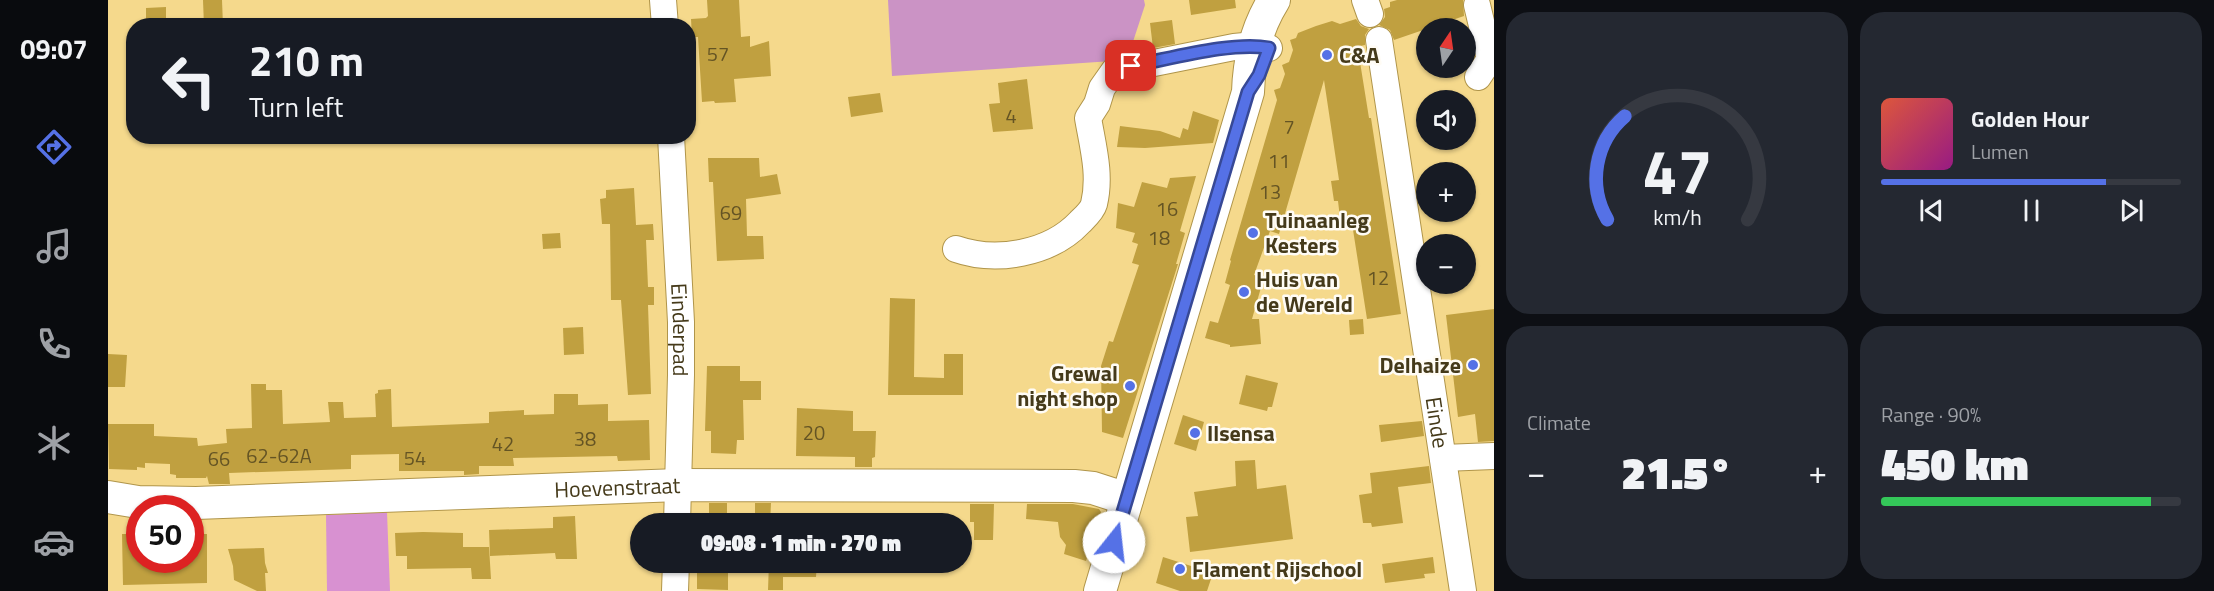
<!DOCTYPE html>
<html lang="en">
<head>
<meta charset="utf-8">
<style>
	body { margin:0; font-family:"Titillium Web",sans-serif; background:#242831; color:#f1f3f6; height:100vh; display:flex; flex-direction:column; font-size:22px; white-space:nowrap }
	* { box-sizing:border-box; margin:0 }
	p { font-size:20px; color:#9ea1a6 }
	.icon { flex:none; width:33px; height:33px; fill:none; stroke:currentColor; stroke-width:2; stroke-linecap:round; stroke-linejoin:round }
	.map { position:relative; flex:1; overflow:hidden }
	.panel { display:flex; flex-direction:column; gap:12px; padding:12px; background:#0d0f14; width:720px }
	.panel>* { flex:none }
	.banner { position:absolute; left:18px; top:18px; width:570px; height:126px; border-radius:24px; box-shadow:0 2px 4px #0004; background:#171b24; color:#f1f3f6; overflow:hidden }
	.needle { width:39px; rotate:13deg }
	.fabs { position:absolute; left:1308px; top:18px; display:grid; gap:12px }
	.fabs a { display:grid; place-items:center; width:60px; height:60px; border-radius:50%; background:#171b24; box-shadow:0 2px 4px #0004; font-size:30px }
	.speed { position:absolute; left:18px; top:495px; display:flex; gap:12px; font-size:30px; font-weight:700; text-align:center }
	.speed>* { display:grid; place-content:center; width:78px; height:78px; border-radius:50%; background:#171b24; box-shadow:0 2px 4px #0004; line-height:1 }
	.speed .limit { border:9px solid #d22; background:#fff; color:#111 }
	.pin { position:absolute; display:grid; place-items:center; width:51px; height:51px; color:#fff; margin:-26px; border-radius:12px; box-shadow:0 3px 9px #0006 }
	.me { position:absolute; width:66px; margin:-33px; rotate:16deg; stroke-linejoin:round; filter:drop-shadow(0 0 4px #0008) }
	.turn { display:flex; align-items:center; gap:21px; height:126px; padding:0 24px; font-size:27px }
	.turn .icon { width:78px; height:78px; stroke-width:2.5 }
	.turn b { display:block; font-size:42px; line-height:51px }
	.big { font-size:45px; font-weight:800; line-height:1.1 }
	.panel .widget { flex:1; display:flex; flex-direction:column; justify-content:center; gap:9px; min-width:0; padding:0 21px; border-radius:24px; background:#242831 }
	.panel .dial { align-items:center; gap:0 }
	.dial svg { height:156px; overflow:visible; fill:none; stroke:#363941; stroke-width:7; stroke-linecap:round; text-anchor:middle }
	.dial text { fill:#f1f3f6; stroke:none }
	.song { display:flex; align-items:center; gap:18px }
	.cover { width:72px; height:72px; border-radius:9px; background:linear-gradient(135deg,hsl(10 70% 55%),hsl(310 70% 35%)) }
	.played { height:6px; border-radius:3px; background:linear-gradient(90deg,#5571e6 75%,#363941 75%) }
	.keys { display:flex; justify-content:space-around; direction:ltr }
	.heat { display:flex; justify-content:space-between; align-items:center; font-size:33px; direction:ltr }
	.charge { height:9px; border-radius:4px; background:linear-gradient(90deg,#34c759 90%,#363941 0) }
	.panel .tiles { flex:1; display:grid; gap:12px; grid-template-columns:repeat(2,1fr) }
	.trip { position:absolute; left:522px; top:513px; width:342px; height:60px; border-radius:30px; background:#171b24; box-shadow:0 2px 4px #0004; font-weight:800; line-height:60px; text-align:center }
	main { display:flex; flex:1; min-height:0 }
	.tab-bar { display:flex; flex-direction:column; width:108px; justify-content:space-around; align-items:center; background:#090b0e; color:#9ea1a6 }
	.tab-bar .icon { width:42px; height:42px }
	.tab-bar .current { color:#5571e6 }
	.tab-bar b { font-size:27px; color:#f1f3f6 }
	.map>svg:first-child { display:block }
	.green { fill:#cb93c5 }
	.forest { fill:#d891d1 }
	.building { fill:#c0a040 }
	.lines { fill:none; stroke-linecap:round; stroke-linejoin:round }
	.minor-casing { stroke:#b0954a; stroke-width:28 }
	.major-casing { stroke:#b0954a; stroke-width:34 }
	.minor { stroke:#fff; stroke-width:26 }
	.major { stroke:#fff; stroke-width:32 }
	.route-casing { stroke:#374996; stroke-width:15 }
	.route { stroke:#5571e6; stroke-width:10 }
	.poi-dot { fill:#5571e6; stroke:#fffcf5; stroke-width:2 }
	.labels { text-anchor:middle; stroke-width:5; stroke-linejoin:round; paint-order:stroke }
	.number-label { font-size:20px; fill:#645424 }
	.poi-label { font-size:22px; font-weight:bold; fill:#453a1a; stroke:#fffcf5; text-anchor:start }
	.street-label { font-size:22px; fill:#453a1a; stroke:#fffcf5 }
</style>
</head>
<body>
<main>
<nav class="tab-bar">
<b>09:07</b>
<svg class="icon current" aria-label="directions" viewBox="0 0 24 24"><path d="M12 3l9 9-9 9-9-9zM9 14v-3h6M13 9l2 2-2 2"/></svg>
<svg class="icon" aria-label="music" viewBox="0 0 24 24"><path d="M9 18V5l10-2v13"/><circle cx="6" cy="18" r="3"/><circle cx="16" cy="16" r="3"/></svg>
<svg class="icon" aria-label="phone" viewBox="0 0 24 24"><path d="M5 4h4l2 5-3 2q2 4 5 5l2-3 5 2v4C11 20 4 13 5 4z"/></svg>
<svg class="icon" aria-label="climate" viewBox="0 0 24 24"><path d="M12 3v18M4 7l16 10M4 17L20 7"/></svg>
<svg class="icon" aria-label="car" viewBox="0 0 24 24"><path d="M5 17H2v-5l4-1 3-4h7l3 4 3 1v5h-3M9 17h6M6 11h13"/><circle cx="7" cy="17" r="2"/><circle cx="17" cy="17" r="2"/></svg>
</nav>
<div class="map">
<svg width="1386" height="591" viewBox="0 0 1386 591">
	<rect width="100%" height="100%" fill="#f5d98c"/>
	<path class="green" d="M780 0H1036L1037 5 1019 60 784 76Z"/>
	<path class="forest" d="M279 512 282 591H219L218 515Z"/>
	<g class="building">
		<path d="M95 0H114L115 26H96Z"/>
		<path d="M599 0H631L633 37 642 36V47L661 41 663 76 626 79 628 102 607 103 606 101 594 102 590 37H584L583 19 598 18 600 16Z"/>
		<path d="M1081 0H1127L1128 8 1083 15Z"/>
		<path d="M1289 0H1355L1356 16 1286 40 1282 30 1271 25 1277 17 1276 9 1282 7V2Z"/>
		<path d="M58 7V26H38V8Z"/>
		<path d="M1248 19 1253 26 1261 29 1257 35V45L1252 46 1257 61 1252 62 1261 118H1263L1293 314 1259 319 1243 217 1232 218 1230 201H1226L1223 181 1231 180 1216 80 1171 234 1162 231 1146 275 1156 277 1144 319H1151L1153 344 1122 347V345L1097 338 1102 321 1110 323 1122 285 1117 283 1123 261 1122 260 1169 100 1166 90 1172 88 1177 74 1174 65 1181 62 1185 50 1182 40 1188 38 1190 33 1208 26 1224 21 1232 24Z"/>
		<path d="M1064 20 1067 44 1045 48 1042 23Z"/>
		<path d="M919 79 925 129 885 132 881 104 892 103 890 83Z"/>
		<path d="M772 93 775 112 743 117 740 97Z"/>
		<path d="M1085 111 1111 120 1105 143 1037 148 1009 147 1012 126 1052 131 1072 138 1075 128 1080 130Z"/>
		<path d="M600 158H651L652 177 669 174 673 194 638 199 639 236H655L656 259 609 261 605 182H601Z"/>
		<path d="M1088 176 1072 231 1077 233 1068 264H1070L1015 438 994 432 993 366 1001 341 1005 342 1031 265 1024 263 1030 244 1024 242 1027 233 1008 228 1010 203 1026 207 1034 182 1059 188 1062 178Z"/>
		<path d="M526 188 528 225 545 224 546 240H538L540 287H546V305H540L543 394 520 395 513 300H503L502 224H494L492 199 498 198V190Z"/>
		<path d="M452 233 453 248 435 249 434 234Z"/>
		<path d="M782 298 807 299 806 377 836 378V354H855V395H780Z"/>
		<path d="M1386 309V441L1370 442 1367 414 1350 417 1338 315Z"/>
		<path d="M1255 319 1256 334 1242 335 1241 320Z"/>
		<path d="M475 327 476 354 456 355 455 328Z"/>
		<path d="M0 354 19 355 17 387H0Z"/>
		<path d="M599 366H632V381H653V400H635L636 440H629L628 454 603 453V431H597Z"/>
		<path d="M1138 375 1170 383 1164 407H1160L1159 411 1131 404Z"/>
		<path d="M143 384H158V390H174L175 424 222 422 220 402H235L236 418 268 417 267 394 270 393V390L283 389 284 427 381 423V412L416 410V415L446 414V394H470V405L500 404V421L541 420 542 460 510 461 509 456 405 458 406 466H371V474L356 475V471H291V454L243 455V469L121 473 122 484H101L99 476 98 478H68V475L62 474V464L37 463V468L29 467V470L1 469 0 424H46V436L89 438 90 446 119 443 118 429 144 428Z"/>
		<path d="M689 408 745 411V431H768L767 457 764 458V467H747V457L688 456Z"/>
		<path d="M1075 415 1096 422 1088 451 1066 444Z"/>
		<path d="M1314 421 1316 436 1273 442 1271 425Z"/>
		<path d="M1147 460 1149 489 1178 485 1185 539 1082 552 1078 517 1090 516 1086 492 1128 486 1127 461Z"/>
		<path d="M1321 466 1323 483 1290 487 1295 523 1264 527 1263 523H1255L1251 495 1264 493 1262 473Z"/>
		<rect x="601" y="503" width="18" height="21"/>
		<path d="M647 503H663L662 524H647Z"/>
		<path d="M862 504H886L885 540H866V522H862Z"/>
		<path d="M919 504H965L991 509 993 512 978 561 956 554 958 545 952 537 950 522 918 519Z"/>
		<path d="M467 516 469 559H448L447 553 382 556 381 530 445 528V517Z"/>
		<path d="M315 532 355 533V547H381L383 579H364L363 568 299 569V556H288L287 533Z"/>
		<path d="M14 534H32V560H82V534H99V583L15 585Z"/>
		<path d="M156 548 157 563 160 573H157L158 591H149L126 580 125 566 120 549Z"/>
		<path d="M1055 557 1105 573 1099 591H1072L1048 583Z"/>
		<path d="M1325 557 1327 573 1316 574 1317 578 1277 583 1274 564Z"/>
		<path d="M589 562H620V590L589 589Z"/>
		<path d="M661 562H709L708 577H675V590H660Z"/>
	</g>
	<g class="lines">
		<g class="minor-casing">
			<g id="minor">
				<path d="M555 0 557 26"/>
				<path d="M1257 0 1262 14"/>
				<path d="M1369 5 1382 59 1370 77"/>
				<path id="s1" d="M1271 40 1355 591"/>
				<path id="s2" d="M563 136 573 322V375L569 524"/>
				<path d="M848 249C888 263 942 254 972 222 977 217 984 211 986 204 993 175 985 147 980 118L989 104 994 88 1006 71 1126 47 1147 45 1161 48"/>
				<path d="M1335 458 1386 456"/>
				<path d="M567 591 568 562"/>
			</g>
		</g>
		<g class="major-casing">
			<g id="major">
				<path id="s3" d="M0 497 30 502 88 503 571 485 966 486 985 488 1019 499"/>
				<path d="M992 591 1140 92C1141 60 1149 27 1166 0"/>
			</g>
		</g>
		<use href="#minor" class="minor"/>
		<use href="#major" class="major"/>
	</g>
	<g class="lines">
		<g class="route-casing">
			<path id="route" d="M1006 542 1140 92 1151 75 1161 48C1124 41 1062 59 1023 66"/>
		</g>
		<use href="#route" class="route"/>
	</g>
	<g class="poi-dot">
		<circle cx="1219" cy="55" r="6"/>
		<circle cx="1145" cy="233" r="6"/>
		<circle cx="1136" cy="292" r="6"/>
		<circle cx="1365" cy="365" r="6"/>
		<circle cx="1022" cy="386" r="6"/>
		<circle cx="1087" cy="433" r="6"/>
		<circle cx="1072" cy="569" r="6"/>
	</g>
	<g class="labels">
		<g class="number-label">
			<text x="610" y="61">57</text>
			<text x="903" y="123">4</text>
			<text x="1181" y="134">7</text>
			<text x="1171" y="168">11</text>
			<text x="1162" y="199">13</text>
			<text x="1059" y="216">16</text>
			<text x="623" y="220">69</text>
			<text x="1051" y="245">18</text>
			<text x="1270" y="285">12</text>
			<text x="706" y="440">20</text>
			<text x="477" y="446">38</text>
			<text x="395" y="451">42</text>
			<text x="171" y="463">62-62A</text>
			<text x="307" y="465">54</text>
			<text x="111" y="466">66</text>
		</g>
		<g class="poi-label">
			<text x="1231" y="63">C&amp;A</text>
			<text x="1157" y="228">Tuinaanleg<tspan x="1157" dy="25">Kesters</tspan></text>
			<text x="1148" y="287">Huis van<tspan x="1148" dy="25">de Wereld</tspan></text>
			<text x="1353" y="373" text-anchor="end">Delhaize</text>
			<text x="1010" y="381" text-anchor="end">Grewal<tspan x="1010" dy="25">night shop</tspan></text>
			<text x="1099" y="441">Ilsensa</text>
			<text x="1084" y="577">Flament Rijschool</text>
		</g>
		<g class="street-label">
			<text dy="8" stroke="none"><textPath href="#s2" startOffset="194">Einderpad</textPath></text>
			<text dy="8" stroke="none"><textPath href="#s1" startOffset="387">Einde</textPath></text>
			<text dy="8" stroke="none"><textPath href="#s3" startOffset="510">Hoevenstraat</textPath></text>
		</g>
	</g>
</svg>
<div class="fabs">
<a><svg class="needle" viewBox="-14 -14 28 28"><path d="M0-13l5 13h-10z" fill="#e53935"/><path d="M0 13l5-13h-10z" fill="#9ea1a6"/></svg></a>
<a><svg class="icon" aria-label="sound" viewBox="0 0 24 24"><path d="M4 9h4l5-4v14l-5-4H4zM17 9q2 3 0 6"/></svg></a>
<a>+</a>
<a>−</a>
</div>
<div class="speed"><div class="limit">50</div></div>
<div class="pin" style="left:1023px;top:66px;background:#d93025"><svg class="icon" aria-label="arrive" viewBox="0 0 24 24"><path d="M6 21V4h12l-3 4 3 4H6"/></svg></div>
<svg class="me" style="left:1006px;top:542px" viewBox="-20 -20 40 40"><circle r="19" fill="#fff"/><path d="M0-13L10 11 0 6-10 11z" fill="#5571e6"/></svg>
<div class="trip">09:08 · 1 min · 270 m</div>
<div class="banner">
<div class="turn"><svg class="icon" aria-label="left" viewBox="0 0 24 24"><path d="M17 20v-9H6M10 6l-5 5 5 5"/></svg><div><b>210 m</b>Turn left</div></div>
</div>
</div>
<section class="panel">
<div class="tiles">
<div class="widget dial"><svg viewBox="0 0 100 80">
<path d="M14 69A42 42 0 1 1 86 69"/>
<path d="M14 69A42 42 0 0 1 23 16" stroke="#5571e6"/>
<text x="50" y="56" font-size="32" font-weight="700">47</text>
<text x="50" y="72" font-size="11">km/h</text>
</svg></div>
<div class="widget">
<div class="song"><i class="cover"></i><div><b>Golden Hour</b><p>Lumen</p></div></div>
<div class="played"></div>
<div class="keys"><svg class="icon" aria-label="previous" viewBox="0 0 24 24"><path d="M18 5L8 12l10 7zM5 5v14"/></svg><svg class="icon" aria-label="pause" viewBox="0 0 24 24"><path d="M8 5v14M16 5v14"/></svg><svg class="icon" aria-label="next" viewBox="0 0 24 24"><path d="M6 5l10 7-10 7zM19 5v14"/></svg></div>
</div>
<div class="widget"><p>Climate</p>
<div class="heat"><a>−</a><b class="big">21.5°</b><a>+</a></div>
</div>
<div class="widget"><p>Range · 90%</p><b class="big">450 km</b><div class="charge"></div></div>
</div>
</section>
</main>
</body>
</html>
